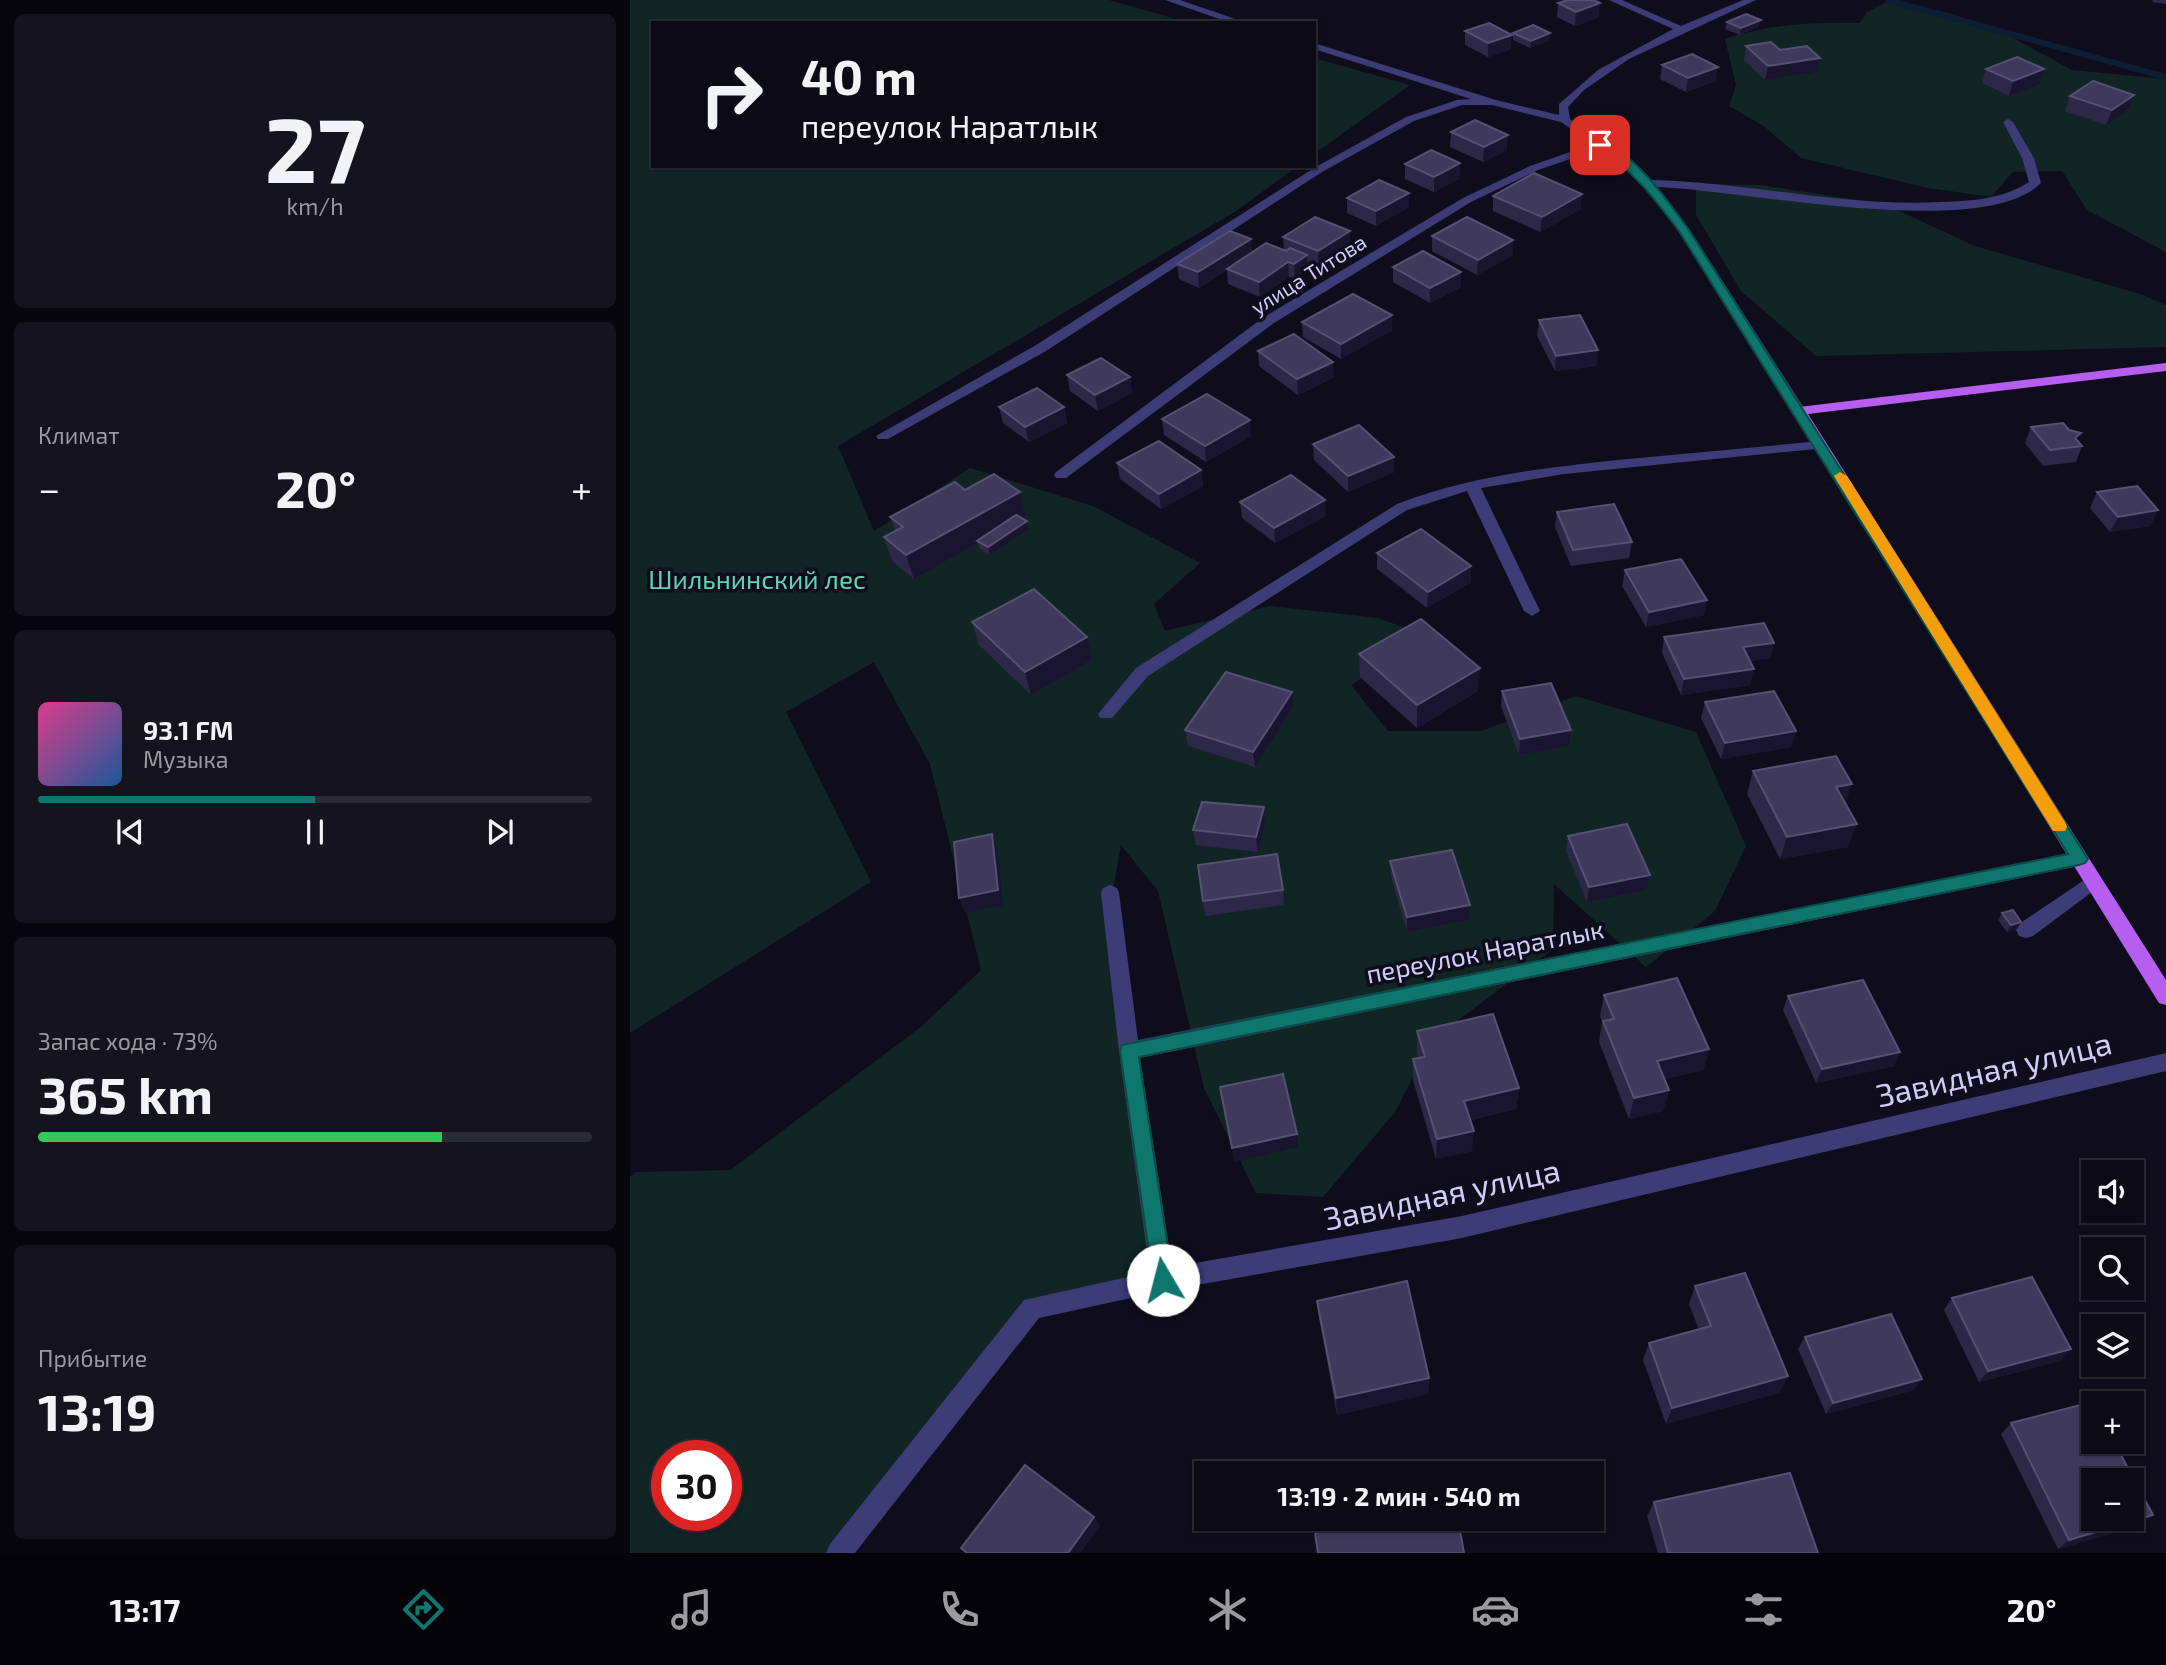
<!DOCTYPE html>
<html lang="ru">
<head>
<meta charset="utf-8">
<style>
	body { margin:0; font-family:"Exo 2",sans-serif; background:#14131e; color:#f1f3f6; height:100vh; display:flex; flex-direction:column; font-size:26px; white-space:nowrap }
	* { box-sizing:border-box; margin:0 }
	p { font-size:23px; color:#9a9aa0 }
	.icon { flex:none; width:38px; height:38px; fill:none; stroke:currentColor; stroke-width:2; stroke-linecap:round; stroke-linejoin:round }
	.map { position:relative; flex:1; overflow:hidden }
	.details { display:flex; flex-direction:column; gap:14px; padding:14px; background:#06060c; width:630px }
	.details>* { flex:none }
	.top-card { position:absolute; left:21px; top:21px; width:665px; height:147px; border-radius:0px; box-shadow:0 2px 5px #0004,0 0 0 2px #2b2b34; background:#0b0a15; color:#f1f3f6; overflow:hidden }
	.fabs { position:absolute; left:1451px; top:1160px; display:grid; gap:14px }
	.fabs a { display:grid; place-items:center; width:63px; height:63px; border-radius:0px; background:#0b0a15; box-shadow:0 2px 5px #0004,0 0 0 2px #2b2b34; font-size:35px }
	.speed { position:absolute; left:21px; top:1440px; display:flex; gap:14px; font-size:35px; font-weight:700; text-align:center }
	.speed>* { display:grid; place-content:center; width:91px; height:91px; border-radius:50%; background:#0b0a15; box-shadow:0 2px 5px #0004,0 0 0 2px #2b2b34; line-height:1 }
	.speed .limit { border:10px solid #d22; background:#fff; color:#111 }
	.pin { position:absolute; display:grid; place-items:center; width:60px; height:60px; color:#fff; margin:-30px; border-radius:14px; box-shadow:0 4px 10px #0006 }
	.me { position:absolute; width:77px; margin:-38px; rotate:352deg; stroke-linejoin:round; filter:drop-shadow(0 0 5px #0008) }
	.turn { display:flex; align-items:center; gap:24px; height:147px; padding:0 35px; font-size:32px }
	.turn .icon { width:91px; height:91px; stroke-width:2.5 }
	.turn b { display:block; font-size:49px; line-height:60px }
	.big { font-size:52px; font-weight:700; line-height:1.1 }
	.details .card { flex:1; display:flex; flex-direction:column; justify-content:center; gap:10px; min-width:0; padding:0 24px; border-radius:10px; background:#14131e }
	.details .dial { align-items:center; gap:0 }
	.dial b { font-size:91px; line-height:1 }
	.song { display:flex; align-items:center; gap:21px }
	.cover { width:84px; height:84px; border-radius:10px; background:linear-gradient(135deg,hsl(330 70% 55%),hsl(210 70% 35%)) }
	.played { height:7px; border-radius:4px; background:linear-gradient(90deg,#0f766e 50%,#2b2b34 50%) }
	.keys { display:flex; justify-content:space-around; direction:ltr }
	.heat { display:flex; justify-content:space-between; align-items:center; font-size:38px; direction:ltr }
	.charge { height:10px; border-radius:5px; background:linear-gradient(90deg,#34c759 73%,#2b2b34 0) }
	.trip { position:absolute; left:564px; top:1461px; width:410px; height:70px; border-radius:0px; background:#0b0a15; box-shadow:0 2px 5px #0004,0 0 0 2px #2b2b34; font-weight:700; line-height:70px; text-align:center }
	.tabs { display:flex; height:112px; justify-content:space-around; align-items:center; background:#040408; color:#9a9aa0 }
	.tabs .icon { width:49px; height:49px }
	.tabs .on { color:#0f766e }
	.tabs b { font-size:32px; color:#f1f3f6 }
	main { display:flex; flex:1; min-height:0 }
	.map>svg:first-child { display:block }
	.green { fill:#112524; fill-rule:evenodd }
	.lines { fill:none; stroke-linecap:round; stroke-linejoin:round }
	.stream { stroke:#0d1d35; stroke-width:6 }
	.minor { fill:#3d3c77; fill-rule:evenodd }
	.major { fill:#b55ef0; fill-rule:evenodd }
	.wall { fill:#2d2748 }
	.shaded-wall { fill:#1a152f }
	.building { fill:#3f395b; stroke:#565074; stroke-width:2; fill-rule:evenodd }
	.route { fill:#0f766e; stroke:#0a4d48; stroke-width:2 }
	.slow { fill:#f59e0b }
	.labels { text-anchor:middle; stroke-width:7; stroke-linejoin:round; paint-order:stroke }
	.far-street-label { font-size:21px; fill:#d1cdfa; stroke:#0f0d1c }
	.park-label { font-size:26px; fill:#61d2b3; stroke:#0f0d1c }
	.street-label { font-size:26px; fill:#d1cdfa; stroke:#0f0d1c }
	.near-street-label { font-size:32px; fill:#d1cdfa; stroke:#0f0d1c }
</style>
</head>
<body>
<main>
<section class="details">
<div class="card dial"><b>27</b><p>km/h</p></div>
<div class="card"><p>Климат</p>
<div class="heat"><a>−</a><b class="big">20°</b><a>+</a></div>
</div>
<div class="card">
<div class="song"><i class="cover"></i><div><b>93.1 FM</b><p>Музыка</p></div></div>
<div class="played"></div>
<div class="keys"><svg class="icon" aria-label="previous" viewBox="0 0 24 24"><path d="M18 5L8 12l10 7zM5 5v14"/></svg><svg class="icon" aria-label="pause" viewBox="0 0 24 24"><path d="M8 5v14M16 5v14"/></svg><svg class="icon" aria-label="next" viewBox="0 0 24 24"><path d="M6 5l10 7-10 7zM19 5v14"/></svg></div>
</div>
<div class="card"><p>Запас хода · 73%</p><b class="big">365 km</b><div class="charge"></div></div>
<div class="card"><p>Прибытие</p><b class="big">13:19</b></div>
</section>
<div class="map">
<svg width="1536" height="1553" viewBox="0 0 1536 1553">
	<rect width="100%" height="100%" fill="#0f0d1c"/>
	<g class="green">
		<path d="M0 0H479L560 23H23V166H668L606 211 208 446 244 531 340 468 463 506 570 563 524 604 535 631 639 606 748 618 798 636 721 685 758 731H851L946 696 1066 732 1116 846 1085 911 1016 967 924 884 923 949 803 1039 765 1112 693 1197 626 1193 574 1088 528 891 491 845 481 901 533 1280 401 1308 209 1553H0V1177L6 1172 100 1170 292 1026 351 970 300 764 244 662 156 712 241 882 0 1033ZM37 1456H96V1516H37Z"/>
		<path d="M1260 0 1319 13 1367 29 1442 70 1536 79V252L1457 210 1432 171 1383 172 1361 197 1298 188 1171 158 1135 127 1099 106 1106 85 1095 39C1138 24 1185 22 1230 23L1237 12Z"/>
		<path d="M684 58 780 85 684 154Z"/>
		<path d="M1066 184 1131 185 1254 204 1345 246 1510 294 1536 305V347L1186 356 1111 291 1066 215Z"/>
	</g>
	<g class="lines">
		<path class="stream" d="M1258 0 1536 77"/>
		<g class="minor">
			<path d="M535 0H550L617 23H601Z"/>
			<path d="M979 0H992L1051 26 1113 0H1126L999 59 954 90 938 107 940 119 997 157 1021 180C1118 182 1213 207 1311 202 1342 201 1373 199 1399 182L1392 158 1373 122 1378 119 1383 122 1404 158 1411 183C1353 242 1108 189 1027 187L1060 230 1176 411 1169 415 1162 411C1136 370 1111 329 1085 288 1052 237 1021 183 970 149L908 170 841 202 644 323 436 478H426L424 475 426 472 634 317 833 198 900 166 963 144 931 122 862 105H832L784 121 692 172 416 351 258 439H248L246 436 406 345 684 168 776 117 827 100 841 99 684 49V43L866 100 929 115V104L968 70 1043 29Z"/>
			<path d="M1191 441 1196 442V448L934 474 851 488 910 611 902 616 894 611 837 491 777 510 518 676 482 718H470L468 714 506 668 767 504C845 474 927 466 1009 458 1070 452 1130 447 1191 441Z"/>
			<path d="M1449 852 1455 854 1458 859 1455 864 1449 866 510 1058 542 1267 832 1216 1536 1053V1071L832 1238 533 1291 409 1318 225 1553H196L200 1544 394 1300 520 1272 489 1051 471 893 473 888 480 885 487 888 489 893 508 1040Z"/>
			<path d="M1463 874 1470 876 1472 881 1470 886 1403 936 1396 938 1389 936 1386 930 1389 924Z"/>
		</g>
		<path class="major" d="M1536 363V371L1178 414 1536 980V1005L1529 1003 1162 411 1169 407Z"/>
	</g>
	<g class="wall">
		<path d="M1523 0H1536V4L1522 2Z"/>
		<path d="M928 3 969 17 945 26 927 17Z"/>
		<path d="M1097 22 1129 26 1110 35 1095 29Z"/>
		<path d="M835 31 881 49 858 57 835 45Z"/>
		<path d="M883 33H920V40L900 48 883 40Z"/>
		<path d="M1116 46 1150 50 1187 72 1135 80 1114 60Z"/>
		<path d="M1032 65 1086 81 1056 92 1030 79Z"/>
		<path d="M1356 69 1410 84 1379 96 1352 83Z"/>
		<path d="M1504 95 1499 109 1476 125 1435 111 1440 96Z"/>
		<path d="M821 132 877 150 853 162 820 147Z"/>
		<path d="M830 163V178L804 192 775 179V164Z"/>
		<path d="M779 193V207L746 226 717 213V198Z"/>
		<path d="M863 196 951 209 910 232 863 211Z"/>
		<path d="M802 236 883 240V255L847 275 802 251Z"/>
		<path d="M653 237 720 246 689 267 677 262 678 270 665 279 659 277 630 297 598 284 597 270 569 288 549 279 547 264 621 239 622 252 654 250Z"/>
		<path d="M763 267 831 287 800 303 763 282Z"/>
		<path d="M909 320 967 366 925 371 907 336Z"/>
		<path d="M672 322 762 330 711 359 673 337Z"/>
		<path d="M628 351 704 377 668 395 629 366Z"/>
		<path d="M437 375 500 377 502 393 468 411 440 391Z"/>
		<path d="M369 407H434L437 423 399 442 373 423Z"/>
		<path d="M532 419 621 436 576 462 534 435Z"/>
		<path d="M1401 427 1448 441 1452 446 1446 462 1413 466 1395 443Z"/>
		<path d="M683 444 764 457V472L718 492 684 460Z"/>
		<path d="M487 463 571 470 573 486 531 509 490 479Z"/>
		<path d="M335 490 395 516 391 518 399 529 360 555 350 549 348 543 284 579 262 561 254 537 265 531 260 517Z"/>
		<path d="M1467 492 1528 510 1520 526 1480 532 1460 508Z"/>
		<path d="M610 502 696 516 645 543 612 518Z"/>
		<path d="M927 512 1002 542 999 558 941 566 925 527Z"/>
		<path d="M747 553 841 566V582L797 608 747 569Z"/>
		<path d="M995 570 1077 600 1074 615 1016 627 992 586Z"/>
		<path d="M342 622 462 660 401 695 349 645Z"/>
		<path d="M1034 637 1144 643 1140 658 1120 661V685L1051 695 1032 653Z"/>
		<path d="M729 654 848 691 787 728 730 677Z"/>
		<path d="M872 691 941 730 939 746 889 755 871 706Z"/>
		<path d="M1075 702 1166 731 1161 747 1091 759 1071 718Z"/>
		<path d="M663 707 625 767 558 746 555 730Z"/>
		<path d="M1123 771 1215 803 1218 847 1150 859 1117 794Z"/>
		<path d="M634 807 635 823 628 852 566 845 563 830Z"/>
		<path d="M938 836 1017 890 957 902 936 851Z"/>
		<path d="M760 861 840 905 839 920 777 932 761 876Z"/>
		<path d="M653 890 654 905 575 916 573 901Z"/>
		<path d="M1372 913 1387 929 1377 932 1368 920Z"/>
		<path d="M974 995 1079 1049 1073 1070 1034 1079 1039 1090 1033 1111 999 1119 969 1042 972 1022 970 1016Z"/>
		<path d="M1158 996 1264 1066 1186 1083 1153 1010Z"/>
		<path d="M787 1031 889 1088 886 1109 840 1120 842 1151 806 1159 783 1080V1059L788 1058 787 1053Z"/>
		<path d="M1065 1286 1158 1376 1149 1393 1036 1424 1013 1360 1019 1343 1069 1330 1059 1304Z"/>
		<path d="M1322 1298 1441 1349 1430 1361 1349 1382 1314 1310Z"/>
		<path d="M687 1301 799 1378 798 1394 707 1415 689 1318Z"/>
		<path d="M1175 1337 1284 1390 1196 1414 1168 1349Z"/>
		<path d="M1381 1423 1510 1525 1428 1549 1371 1434Z"/>
		<path d="M1024 1502 1188 1553H1028L1017 1516Z"/>
	</g>
	<g class="shaded-wall">
		<path d="M970 3 969 17 945 26 946 12Z"/>
		<path d="M1131 20 1129 26 1110 35 1111 28Z"/>
		<path d="M920 33V40L900 48 901 41Z"/>
		<path d="M882 35 881 49 858 57V43Z"/>
		<path d="M1190 58 1187 72 1135 80 1138 66Z"/>
		<path d="M1088 67 1086 81 1056 92 1058 78Z"/>
		<path d="M1414 69 1410 84 1379 96 1383 81Z"/>
		<path d="M1504 95 1499 109 1476 125 1482 110Z"/>
		<path d="M878 135 877 150 853 162 854 147Z"/>
		<path d="M830 163V178L804 192V177Z"/>
		<path d="M779 193V207L746 226V211Z"/>
		<path d="M952 194 951 209 910 232 912 217Z"/>
		<path d="M720 231V246L689 267 688 251Z"/>
		<path d="M621 239 622 254 569 288 568 272Z"/>
		<path d="M883 240V255L847 275 848 260Z"/>
		<path d="M677 255 678 270 665 279 664 264Z"/>
		<path d="M658 262 659 277 630 297 629 282Z"/>
		<path d="M831 272V287L800 303V288Z"/>
		<path d="M762 315V330L711 359V344Z"/>
		<path d="M968 350 967 366 925 371 926 356Z"/>
		<path d="M703 362 704 377 668 395 667 379Z"/>
		<path d="M500 377 502 393 468 411 465 395Z"/>
		<path d="M434 407 437 423 399 442 395 427Z"/>
		<path d="M620 420 621 436 576 462 575 446Z"/>
		<path d="M764 457V472L718 492V476Z"/>
		<path d="M571 470 573 486 531 509 529 494Z"/>
		<path d="M390 492 395 516 349 542 347 541 348 543 284 579 276 555Z"/>
		<path d="M695 500 696 516 645 543 644 528Z"/>
		<path d="M1528 510 1520 526 1480 532 1488 517Z"/>
		<path d="M397 521 399 529 360 555 358 547Z"/>
		<path d="M841 566V582L797 608 798 592Z"/>
		<path d="M1077 600 1074 615 1016 627 1019 612Z"/>
		<path d="M457 637 462 660 401 695 395 672Z"/>
		<path d="M1144 643 1140 658 1109 663 1113 647Z"/>
		<path d="M850 668 848 691 787 728V705Z"/>
		<path d="M1124 669 1120 685 1051 695 1054 679Z"/>
		<path d="M662 692 663 707 625 767 623 752Z"/>
		<path d="M941 730 939 746 889 755 890 739Z"/>
		<path d="M1166 731 1161 747 1091 759 1095 743Z"/>
		<path d="M1222 784 1214 807 1206 787Z"/>
		<path d="M634 807 635 823 628 852 626 837Z"/>
		<path d="M1227 824 1218 847 1150 859 1157 837Z"/>
		<path d="M362 834 367 849 373 905 335 913 329 898Z"/>
		<path d="M1020 875 1017 890 957 902 959 887Z"/>
		<path d="M840 905 839 920 777 932V917Z"/>
		<path d="M1391 922 1387 929 1377 932 1381 925Z"/>
		<path d="M1079 1049 1073 1070 1021 1082 1027 1061Z"/>
		<path d="M1270 1052 1264 1066 1186 1083 1192 1069Z"/>
		<path d="M889 1088 886 1109 833 1121 834 1101Z"/>
		<path d="M1039 1090 1033 1111 999 1119 1004 1098Z"/>
		<path d="M844 1131 842 1151 806 1159 807 1139Z"/>
		<path d="M667 1134 668 1147 604 1162 602 1148Z"/>
		<path d="M1441 1349 1430 1361 1349 1382 1358 1371Z"/>
		<path d="M1158 1376 1149 1393 1036 1424 1042 1408Z"/>
		<path d="M799 1378 798 1394 707 1415 706 1398Z"/>
		<path d="M1292 1379 1284 1390 1196 1414 1203 1403Z"/>
		<path d="M1523 1515 1510 1525 1428 1549 1439 1540Z"/>
		<path d="M464 1517 470 1526 450 1553H438Z"/>
	</g>
	<g class="building">
		<path d="M938 0H963L970 3 946 12 928 3Z"/>
		<path d="M1116 14 1131 20 1111 28 1097 22Z"/>
		<path d="M859 23 882 35 858 43 835 31Z"/>
		<path d="M903 25 920 33 901 41 883 33Z"/>
		<path d="M1141 42 1150 50 1177 46 1190 58 1138 66 1116 46Z"/>
		<path d="M1062 54 1088 67 1058 78 1032 65Z"/>
		<path d="M1387 57 1414 69 1383 81 1356 69Z"/>
		<path d="M1463 81 1504 95 1482 110 1440 96Z"/>
		<path d="M845 120 878 135 854 147 821 132Z"/>
		<path d="M801 150 830 163 804 177 775 164Z"/>
		<path d="M904 173 952 194 912 217 863 196Z"/>
		<path d="M749 180 779 193 746 211 717 198Z"/>
		<path d="M685 217 720 231 688 251 653 237Z"/>
		<path d="M837 217 883 240 848 260 802 236Z"/>
		<path d="M600 231 621 239 568 272 547 264Z"/>
		<path d="M636 243 656 251 660 248 677 255 664 264 658 262 629 282 597 269Z"/>
		<path d="M793 251 831 272 800 288 763 267Z"/>
		<path d="M723 294 762 315 711 344 672 322Z"/>
		<path d="M950 315 968 350 926 356 909 320Z"/>
		<path d="M664 334 703 362 667 379 628 351Z"/>
		<path d="M471 358 500 377 465 395 437 375Z"/>
		<path d="M407 388 434 407 395 427 369 407Z"/>
		<path d="M577 394 620 420 575 446 532 419Z"/>
		<path d="M1433 423 1439 430 1451 433 1445 438 1452 446 1420 450 1401 427Z"/>
		<path d="M729 425 764 457 718 476 683 444Z"/>
		<path d="M529 441 571 470 529 494 487 463Z"/>
		<path d="M364 474 390 492 276 555 254 537 273 527 260 517 325 482 335 490Z"/>
		<path d="M661 475 695 500 644 528 610 502Z"/>
		<path d="M1507 486 1528 510 1488 517 1467 492Z"/>
		<path d="M984 504 1002 542 943 550 927 512Z"/>
		<path d="M386 515 397 521 358 547 347 541Z"/>
		<path d="M791 529 841 566 798 592 747 553Z"/>
		<path d="M1051 559 1077 600 1019 612 995 570Z"/>
		<path d="M404 589 457 637 395 672 342 622Z"/>
		<path d="M791 619 850 668 787 705 729 654Z"/>
		<path d="M1134 623 1144 643 1113 647 1124 669 1054 679 1034 637Z"/>
		<path d="M596 672 662 692 623 752 555 730Z"/>
		<path d="M921 683 941 730 890 739 872 691Z"/>
		<path d="M1144 691 1166 731 1095 743 1075 702Z"/>
		<path d="M1206 756 1222 784 1206 787 1227 824 1157 837 1123 771Z"/>
		<path d="M572 802 634 807 626 837 563 830Z"/>
		<path d="M997 824 1020 875 959 887 938 836Z"/>
		<path d="M362 834 368 890 329 898 324 842Z"/>
		<path d="M822 850 840 905 777 917 760 861Z"/>
		<path d="M647 854 653 890 573 901 568 865Z"/>
		<path d="M1383 910 1391 922 1381 925 1372 913Z"/>
		<path d="M1047 978 1079 1049 1027 1061 1039 1090 1004 1098 973 1021 984 1019 974 995Z"/>
		<path d="M1233 980 1270 1052 1192 1069 1158 996Z"/>
		<path d="M863 1014 889 1088 834 1101 844 1131 807 1139 783 1059 795 1057 787 1031Z"/>
		<path d="M653 1074 667 1134 602 1148 590 1087Z"/>
		<path d="M1115 1273 1158 1376 1042 1408 1019 1343 1081 1326 1065 1286Z"/>
		<path d="M1402 1277 1441 1349 1358 1371 1322 1298Z"/>
		<path d="M777 1281 799 1378 706 1398 687 1301Z"/>
		<path d="M1261 1314 1292 1379 1203 1403 1175 1337Z"/>
		<path d="M1462 1402 1463 1442H1484L1523 1515 1439 1540 1381 1423ZM1463 1480H1502V1519H1463Z"/>
		<path d="M395 1465 464 1517 438 1553H337L331 1548Z"/>
		<path d="M1160 1473 1188 1553H1038L1024 1502Z"/>
		<path d="M754 1519H828L834 1553H688L685 1533Z"/>
	</g>
	<path class="route" d="M966 142C996 140 1043 208 1059 230L1458 859 1455 863 1449 865 509 1057 543 1280 540 1288 533 1291 526 1288 523 1280 490 1051 492 1045 1438 854 1049 231C1024 198 1002 169 966 147Z"/>
	<path class="slow" d="M1210 472 1217 476 1435 822 1437 827 1435 831H1423L1204 476Z"/>
	<g class="labels">
		<g class="far-street-label">
			<text transform="translate(679 275) rotate(-32)" y="7">улица Титова</text>
		</g>
		<g class="park-label">
			<text x="127" y="589">Шильнинский лес</text>
		</g>
		<g class="street-label">
			<text transform="translate(855 952) rotate(-11)" y="9">переулок Наратлык</text>
		</g>
		<g class="near-street-label">
			<text transform="translate(1364 1070) rotate(-13)" y="11">Завидная улица</text>
			<text transform="translate(812 1195) rotate(-12)" y="11">Завидная улица</text>
		</g>
	</g>
</svg>
<div class="fabs">
<a><svg class="icon" aria-label="sound" viewBox="0 0 24 24"><path d="M4 9h4l5-4v14l-5-4H4zM17 9q2 3 0 6"/></svg></a>
<a><svg class="icon" aria-label="search" viewBox="0 0 24 24"><circle cx="10" cy="10" r="6"/><path d="M15 15l6 6"/></svg></a>
<a><svg class="icon" aria-label="layers" viewBox="0 0 24 24"><path d="M12 4l9 5-9 5-9-5zM3 14l9 5 9-5"/></svg></a>
<a>+</a>
<a>−</a>
</div>
<div class="speed"><div class="limit">30</div></div>
<div class="pin" style="left:970px;top:145px;background:#d93025"><svg class="icon" aria-label="arrive" viewBox="0 0 24 24"><path d="M6 21V4h12l-3 4 3 4H6"/></svg></div>
<svg class="me" style="left:533px;top:1280px" viewBox="-20 -20 40 40"><circle r="19" fill="#fff"/><path d="M0-13L10 11 0 6-10 11z" fill="#0f766e"/></svg>
<div class="trip">13:19 · 2 мин · 540 m</div>
<div class="top-card">
<div class="turn"><svg class="icon" aria-label="right" viewBox="0 0 24 24"><path d="M7 20v-9h11M14 6l5 5-5 5"/></svg><div><b>40 m</b>переулок Наратлык</div></div>
</div>
</div>
</main>
<nav class="tabs">
<b>13:17</b>
<svg class="icon on" aria-label="directions" viewBox="0 0 24 24"><path d="M12 3l9 9-9 9-9-9zM9 14v-3h6M13 9l2 2-2 2"/></svg>
<svg class="icon" aria-label="music" viewBox="0 0 24 24"><path d="M9 18V5l10-2v13"/><circle cx="6" cy="18" r="3"/><circle cx="16" cy="16" r="3"/></svg>
<svg class="icon" aria-label="phone" viewBox="0 0 24 24"><path d="M5 4h4l2 5-3 2q2 4 5 5l2-3 5 2v4C11 20 4 13 5 4z"/></svg>
<svg class="icon" aria-label="climate" viewBox="0 0 24 24"><path d="M12 3v18M4 7l16 10M4 17L20 7"/></svg>
<svg class="icon" aria-label="car" viewBox="0 0 24 24"><path d="M5 17H2v-5l4-1 3-4h7l3 4 3 1v5h-3M9 17h6M6 11h13"/><circle cx="7" cy="17" r="2"/><circle cx="17" cy="17" r="2"/></svg>
<svg class="icon" aria-label="filters" viewBox="0 0 24 24"><path d="M4 7h16M4 17h16"/><circle cx="9" cy="7" r="2"/><circle cx="15" cy="17" r="2"/></svg>
<b>20°</b>
</nav>
</body>
</html>
